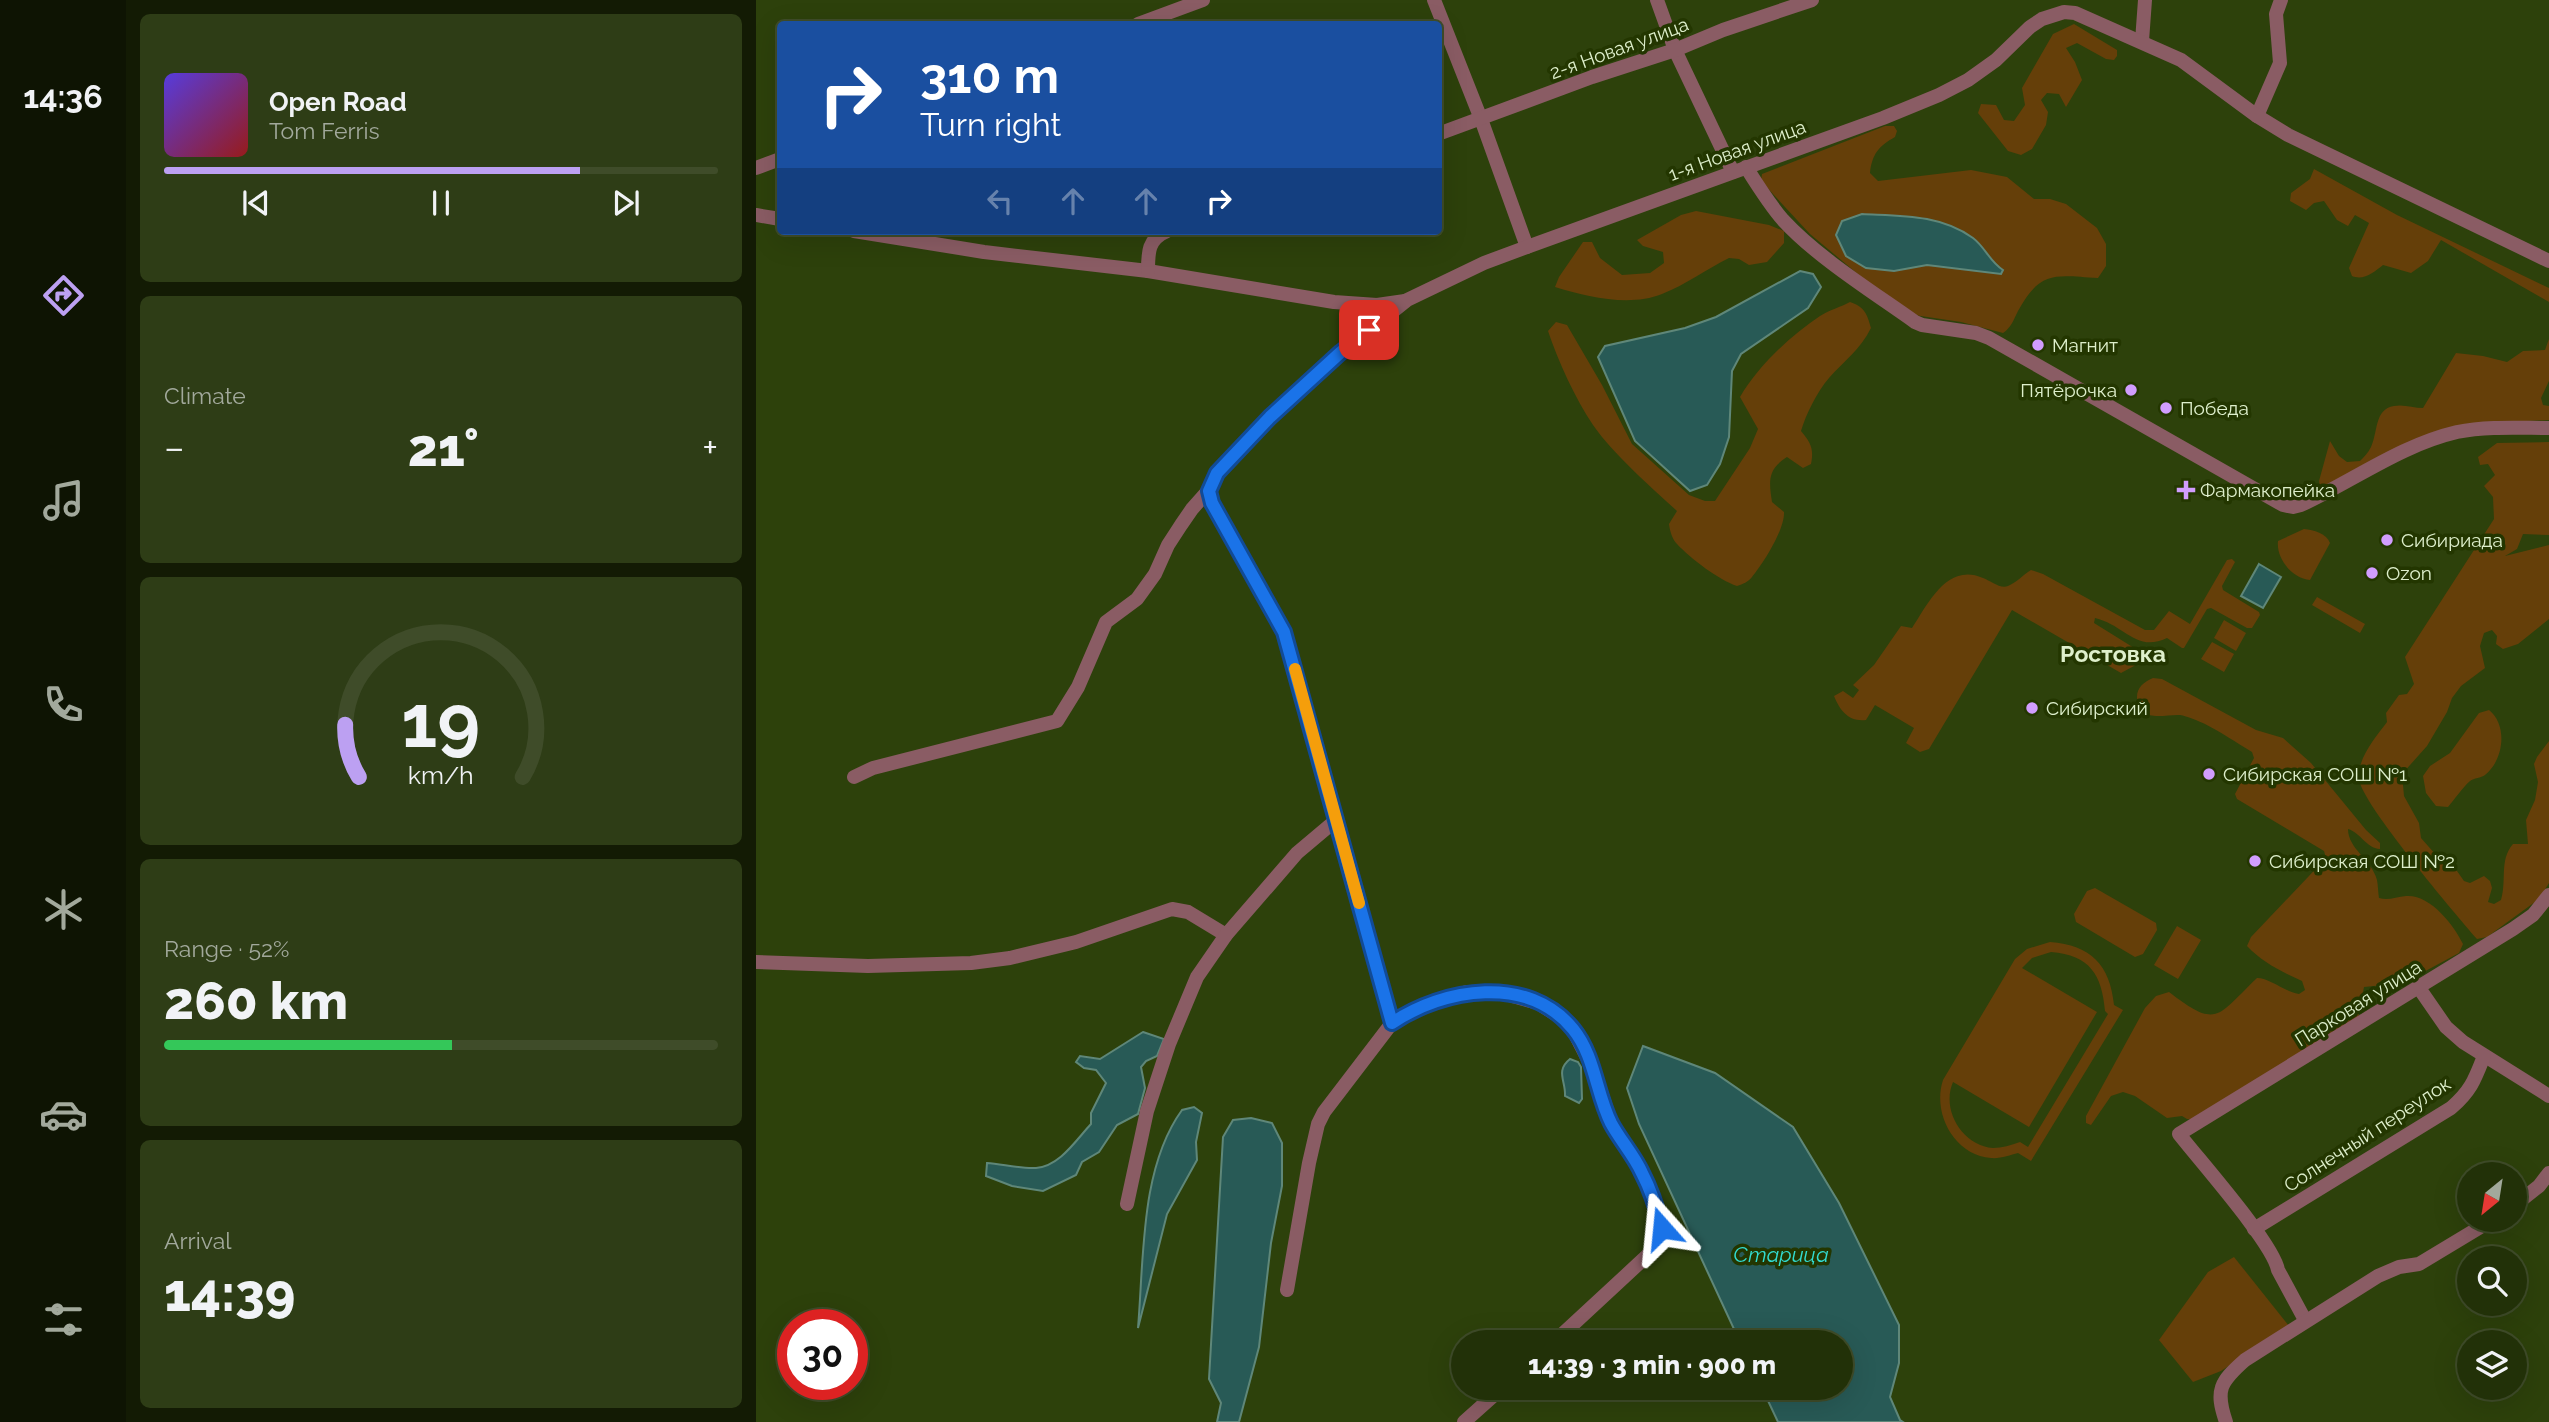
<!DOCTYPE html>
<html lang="en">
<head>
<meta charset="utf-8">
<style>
	body { margin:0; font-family:Raleway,sans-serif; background:#2e3d16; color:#f1f3f6; height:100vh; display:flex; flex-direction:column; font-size:26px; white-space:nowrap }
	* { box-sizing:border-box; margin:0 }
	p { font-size:23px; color:#a2a99c }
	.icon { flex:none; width:38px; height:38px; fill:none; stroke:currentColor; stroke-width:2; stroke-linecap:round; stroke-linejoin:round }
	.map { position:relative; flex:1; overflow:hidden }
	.side { display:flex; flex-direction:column; gap:14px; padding:14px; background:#131b04; width:630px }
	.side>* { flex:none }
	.guide { position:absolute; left:21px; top:21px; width:665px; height:214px; border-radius:7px; box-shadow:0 7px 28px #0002,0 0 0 2px #3f4c29; background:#1a4fa0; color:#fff; overflow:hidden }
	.needle { width:46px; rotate:210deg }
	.fabs { position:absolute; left:1701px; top:1162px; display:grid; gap:14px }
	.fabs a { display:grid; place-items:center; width:70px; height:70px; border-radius:50%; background:#223108; box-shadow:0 7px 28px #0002,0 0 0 2px #3f4c29; font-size:35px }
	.speed { position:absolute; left:21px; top:1309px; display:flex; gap:14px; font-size:35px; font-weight:700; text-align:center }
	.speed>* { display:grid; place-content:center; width:91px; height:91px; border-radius:50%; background:#223108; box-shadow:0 7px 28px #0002,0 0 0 2px #3f4c29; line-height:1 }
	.speed .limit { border:10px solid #d22; background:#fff; color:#111 }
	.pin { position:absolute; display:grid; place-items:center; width:60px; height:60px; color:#fff; margin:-30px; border-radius:14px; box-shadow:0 4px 10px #0006 }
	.me { position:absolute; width:77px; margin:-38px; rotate:342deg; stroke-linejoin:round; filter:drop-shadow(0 0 5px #0008) }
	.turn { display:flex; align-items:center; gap:24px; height:147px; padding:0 28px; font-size:32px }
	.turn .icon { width:91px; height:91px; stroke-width:2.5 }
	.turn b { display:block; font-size:49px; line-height:60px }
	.lanes { display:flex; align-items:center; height:66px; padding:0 28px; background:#0003; justify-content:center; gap:35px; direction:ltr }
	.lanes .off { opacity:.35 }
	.big { font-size:52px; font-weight:800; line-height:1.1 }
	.side .widget { flex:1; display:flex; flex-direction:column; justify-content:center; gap:10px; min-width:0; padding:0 24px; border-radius:10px; background:#2e3d16 }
	.side .dial { align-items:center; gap:0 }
	.dial svg { height:182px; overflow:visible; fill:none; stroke:#3f4c29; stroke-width:7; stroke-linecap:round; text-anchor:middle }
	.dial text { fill:#f1f3f6; stroke:none }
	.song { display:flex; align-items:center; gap:21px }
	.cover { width:84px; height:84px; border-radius:10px; background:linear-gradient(135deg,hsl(250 70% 55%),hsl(0 70% 35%)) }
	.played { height:7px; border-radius:4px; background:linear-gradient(90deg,#bca0f2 75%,#3f4c29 75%) }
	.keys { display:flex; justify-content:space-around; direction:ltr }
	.heat { display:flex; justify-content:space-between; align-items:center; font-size:38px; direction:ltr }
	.charge { height:10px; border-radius:5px; background:linear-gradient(90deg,#34c759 52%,#3f4c29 0) }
	.trip { position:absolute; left:695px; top:1330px; width:402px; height:70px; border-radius:35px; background:#223108; box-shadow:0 7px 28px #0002,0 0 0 2px #3f4c29; font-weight:800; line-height:70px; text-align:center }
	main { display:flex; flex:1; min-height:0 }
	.dock { display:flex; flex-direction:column; width:126px; justify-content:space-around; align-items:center; background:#0e1403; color:#a2a99c }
	.dock .icon { width:49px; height:49px }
	.dock .on { color:#bca0f2 }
	.dock b { font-size:32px; color:#f1f3f6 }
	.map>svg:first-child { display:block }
	.green { fill:#653f09; fill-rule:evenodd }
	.water { fill:#285a56; stroke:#5f8779; stroke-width:2 }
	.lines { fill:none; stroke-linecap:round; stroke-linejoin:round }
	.minor { stroke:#8a5c64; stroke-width:14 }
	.route-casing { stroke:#114b97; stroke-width:18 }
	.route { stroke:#1a73e8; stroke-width:12 }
	.slow { stroke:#f59e0b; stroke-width:12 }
	.poi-dot { fill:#d19dfe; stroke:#233600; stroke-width:2.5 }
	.labels { text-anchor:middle; stroke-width:7; stroke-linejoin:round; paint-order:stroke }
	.street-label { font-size:19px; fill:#deefcb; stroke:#233600 }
	.poi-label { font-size:19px; fill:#deefcb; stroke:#233600; text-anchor:start }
	.water-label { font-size:21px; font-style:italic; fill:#32dcd1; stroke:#233600 }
	.quarter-label { font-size:23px; font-weight:bold; fill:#deefcb; stroke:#233600 }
</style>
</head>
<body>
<main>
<nav class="dock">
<b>14:36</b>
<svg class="icon on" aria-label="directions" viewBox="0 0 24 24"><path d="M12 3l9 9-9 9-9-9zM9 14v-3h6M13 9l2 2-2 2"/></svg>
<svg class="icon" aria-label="music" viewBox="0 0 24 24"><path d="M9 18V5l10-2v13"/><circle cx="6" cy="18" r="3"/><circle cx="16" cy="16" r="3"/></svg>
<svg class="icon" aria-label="phone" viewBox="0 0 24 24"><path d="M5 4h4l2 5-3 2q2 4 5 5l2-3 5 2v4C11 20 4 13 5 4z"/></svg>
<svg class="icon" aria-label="climate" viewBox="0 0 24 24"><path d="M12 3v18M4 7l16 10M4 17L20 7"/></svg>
<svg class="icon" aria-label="car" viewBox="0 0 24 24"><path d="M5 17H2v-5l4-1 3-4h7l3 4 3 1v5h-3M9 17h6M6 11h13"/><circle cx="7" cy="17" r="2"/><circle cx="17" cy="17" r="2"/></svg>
<svg class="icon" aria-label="filters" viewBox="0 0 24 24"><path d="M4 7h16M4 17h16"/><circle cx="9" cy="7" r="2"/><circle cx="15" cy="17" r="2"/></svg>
</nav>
<section class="side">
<div class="widget">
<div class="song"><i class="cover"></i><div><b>Open Road</b><p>Tom Ferris</p></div></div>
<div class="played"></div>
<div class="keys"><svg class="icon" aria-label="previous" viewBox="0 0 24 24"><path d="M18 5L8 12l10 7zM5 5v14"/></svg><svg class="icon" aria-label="pause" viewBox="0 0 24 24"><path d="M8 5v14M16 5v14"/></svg><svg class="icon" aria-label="next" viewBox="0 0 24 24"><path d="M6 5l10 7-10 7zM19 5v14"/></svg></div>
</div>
<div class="widget"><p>Climate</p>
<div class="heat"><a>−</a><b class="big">21°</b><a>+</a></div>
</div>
<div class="widget dial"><svg viewBox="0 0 100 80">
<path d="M14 69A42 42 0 1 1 86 69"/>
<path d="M14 69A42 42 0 0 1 8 46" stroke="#bca0f2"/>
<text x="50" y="56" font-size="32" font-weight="700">19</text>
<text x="50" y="72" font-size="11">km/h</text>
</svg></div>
<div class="widget"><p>Range · 52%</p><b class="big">260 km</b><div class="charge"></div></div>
<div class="widget"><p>Arrival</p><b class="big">14:39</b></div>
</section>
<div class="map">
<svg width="1793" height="1422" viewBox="0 0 1793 1422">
	<rect width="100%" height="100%" fill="#2d410b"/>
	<g class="green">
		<path d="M1318 24 1361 50V56L1358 60 1350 59 1321 43 1310 48 1319 62 1326 80 1310 107 1303 94 1291 93 1285 100 1292 112 1290 125 1276 149 1265 155 1252 151 1222 113 1225 104 1240 105 1248 120 1258 121 1269 105 1266 88 1297 34Z"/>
		<path d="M1129 126H1138L1141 131 1139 137C1123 146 1116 154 1114 173L1122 181 1215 170 1251 177 1278 199H1294L1310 204 1341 228 1350 244V266L1342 278C1300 276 1285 269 1262 311 1258 319 1255 328 1247 333L1205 322 1158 315 1121 290 1054 234 1005 181 1006 174ZM1218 239 1245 274 1171 265 1138 271Z"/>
		<path d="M1558 169 1641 215 1793 288V302L1685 240 1672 261 1655 273 1627 265C1618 272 1608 281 1596 276L1593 268 1613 223 1599 215 1592 226 1581 220 1568 201 1558 203 1550 210 1534 201 1535 193 1554 179Z"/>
		<path d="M940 211 1013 225 1028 231V243L1011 262 993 265 983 259 973 258C951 269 929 285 906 294 874 307 831 297 799 287L803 277 827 242H836L844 258 866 275 894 273 908 263 907 252 887 246 881 240 925 215Z"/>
		<path d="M1094 302C1109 307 1111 314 1115 328 1104 350 1089 360 1073 378 1061 392 1050 414 1045 431 1055 443 1058 449 1055 464L1047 468 1031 457C1011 470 1013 481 1016 502L1028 512C1029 529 1007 564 996 577 992 582 987 584 981 586 963 580 935 559 921 544 916 539 914 531 913 524L921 511C894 486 858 455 837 425 819 398 802 361 792 331L800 322 811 325 846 385 876 444 933 495 949 501H959L994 448 1002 429 984 397C1002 366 1034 336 1064 316 1073 310 1085 307 1094 302Z"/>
		<path d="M1793 339V381L1785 398 1787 405 1793 406V420L1709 424 1568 488 1564 487 1563 481 1574 441 1583 456 1591 462 1604 461C1608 457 1612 453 1615 447 1622 433 1618 409 1638 406 1648 404 1657 408 1667 408L1700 353 1727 356 1751 362 1767 351 1789 350Z"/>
		<path d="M1793 442V535L1767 534 1761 549 1749 556 1793 545V619L1762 644 1747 649 1740 644 1741 636 1736 630 1728 633 1724 646 1729 668 1705 686 1696 698 1691 712 1671 746 1646 774 1648 796 1663 823 1665 838 1680 855 1694 861 1708 881 1714 883 1728 876 1734 881 1736 888 1732 902 1738 904 1745 900C1751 880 1743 860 1757 844H1772L1770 820 1779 800 1782 782 1778 764 1781 757 1793 741V883L1783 899 1731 937 1721 939C1701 916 1605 803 1603 779 1601 759 1619 738 1631 722L1630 713 1643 695 1651 694 1658 684 1649 657 1738 519 1737 497 1728 486 1739 475 1732 464 1724 465 1722 457 1741 443Z"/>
		<path d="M1548 529C1558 530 1570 533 1574 543L1554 580C1536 578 1520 559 1522 541Z"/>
		<path d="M1476 559 1479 562 1466 586 1467 590 1503 612 1504 615 1496 628H1491L1455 608 1451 609 1428 648H1426L1411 638C1380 653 1369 625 1339 618L1338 623 1383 651V661L1378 666 1365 673 1256 610 1173 749 1164 752 1150 743 1158 728 1119 705 1110 720C1093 722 1084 711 1078 696L1087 691 1097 698 1103 690 1097 685 1118 665 1145 626 1156 628C1172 604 1191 562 1227 578 1235 581 1244 589 1252 586 1260 583 1268 574 1275 570L1287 574 1389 630H1398L1413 611 1434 624 1471 560Z"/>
		<path d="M1561 597 1609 624 1604 633 1556 605Z"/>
		<path d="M1468 620 1490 633 1480 651 1458 638Z"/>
		<path d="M1456 642 1478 654 1468 672 1445 659Z"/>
		<path d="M1397 678 1406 679 1500 730 1527 738 1555 763 1610 830 1624 843V849C1610 848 1605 833 1592 829 1592 849 1616 860 1621 880 1622 885 1622 892 1623 898 1632 901 1640 897 1650 896 1674 894 1698 925 1707 944L1703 953 1647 983 1608 987 1602 1018 1443 1120 1431 1119 1426 1116 1411 1118 1379 1096 1367 1092 1355 1096 1335 1125 1330 1123V1116L1389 1008 1400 996 1413 992C1462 1030 1461 1016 1501 978 1514 978 1527 991 1543 994L1549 990 1546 981C1526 972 1506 962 1491 946L1495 937 1570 858 1568 851 1481 799 1479 794 1498 758 1496 752C1481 743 1465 732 1449 724 1442 721 1431 716 1424 715 1409 714 1381 724 1381 697 1381 687 1388 682 1397 678Z"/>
		<path d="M1733 710C1752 725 1748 760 1729 775 1725 778 1718 778 1714 781 1706 788 1699 799 1692 807L1680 806 1670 793 1667 776 1674 766 1694 753 1723 713Z"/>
		<path d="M1339 888 1400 923 1401 930 1387 954 1379 957 1320 922 1318 914 1331 891Z"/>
		<path d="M1421 926 1445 940 1422 979 1398 965Z"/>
		<path d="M1294 942C1335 945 1354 965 1358 1005L1367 1010 1275 1161 1262 1153C1254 1155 1244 1159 1235 1158 1198 1155 1176 1113 1187 1080L1259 959 1271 949ZM1295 952C1334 955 1346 975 1349 1011L1352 1014 1272 1147 1264 1142C1255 1145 1246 1148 1237 1148 1206 1145 1185 1110 1197 1082L1273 1127 1341 1012 1266 968 1276 958Z"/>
		<path d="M1478 1257 1533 1326 1465 1371 1437 1382 1403 1340 1452 1272Z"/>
	</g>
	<g class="water">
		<path d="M1106 214C1144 216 1184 214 1217 238 1229 247 1234 262 1247 270L1245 274 1171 265 1138 271 1110 268 1090 256 1080 235 1086 221Z"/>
		<path d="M1044 271 1057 274 1065 287 1052 308 985 354 976 371 973 437 964 464 951 485 934 491 879 441 842 357 849 346 929 328 960 317Z"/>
		<path d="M1503 564 1525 577 1507 608 1485 596Z"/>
		<path d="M387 1032 408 1039 401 1056 390 1061 385 1067 389 1088 382 1114 361 1125 343 1152 326 1162 320 1175 287 1191 256 1186 230 1176 231 1163C246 1164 264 1169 280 1168 304 1166 320 1140 335 1124V1113L350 1083 340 1070 328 1068 320 1062 324 1056 344 1059Z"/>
		<path d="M887 1046 959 1073 1037 1127 1083 1203 1143 1325V1363L1134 1397 1144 1420 1147 1422H1022L1006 1388H1085V1342H984L883 1124 871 1088Z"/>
		<path d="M814 1059 822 1062 825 1067 826 1099 823 1103 809 1096C810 1081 799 1071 814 1059Z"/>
		<path d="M438 1107 446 1113 440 1142 441 1160 411 1214 382 1328C388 1258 384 1168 426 1110Z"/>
		<path d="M495 1118 516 1123 526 1143V1186L515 1243 503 1347 483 1422H461L465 1403 453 1379 467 1137 477 1120Z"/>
	</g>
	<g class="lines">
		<g class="minor">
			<path d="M678 0 725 119 771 247"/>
			<path d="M901 0 919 50 977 172"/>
			<path d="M382 24 447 0"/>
			<path d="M1386 41 1389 0"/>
			<path d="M1501 116 1524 63 1520 14 1525 0"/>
			<path d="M682 134 836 77 919 50 967 30 1056 0"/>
			<path d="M990 167C1002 186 1013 204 1027 220 1062 258 1117 292 1159 322L1166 325 1220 333 1233 338 1527 505 1537 507 1545 505C1597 481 1645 445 1701 432 1731 426 1763 428 1793 428"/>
			<path d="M0 168 24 159"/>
			<path d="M0 215 24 219"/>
			<path d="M98 231 228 252 392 271 578 302 621 305 649 301"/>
			<path d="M392 271C392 252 392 239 411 231"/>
			<path d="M98 777 117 768 301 721 322 687 350 622 381 599 399 574 412 545 425 525 436 509 452 491"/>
			<path d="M0 962 112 966 215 963 254 958 320 942 416 909 432 912 470 935"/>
			<path d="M1663 988 1690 1027 1707 1042 1793 1096"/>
			<path d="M636 1023 528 632 462 516 452 491 461 473 515 417 585 353 651 300 728 263 771 247 1127 118 1183 95 1212 80 1240 60 1274 27 1286 19 1308 12 1319 13 1425 60 1501 116 1532 135 1793 261"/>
			<path d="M371 1204 391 1111 413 1044 441 977 470 935 541 853 579 821"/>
			<path d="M1759 1205 1783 1186 1793 1173"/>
			<path d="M1498 1229 1695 1108C1715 1091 1719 1079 1728 1056"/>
			<path d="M531 1290 553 1163 562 1124 568 1112 636 1023 663 1007 711 992 746 993 782 1003 807 1019 817 1030 838 1071 855 1122 886 1172 906 1228 905 1237 893 1254 798 1342"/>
			<path d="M1549 1320 1522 1270C1517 1243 1444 1161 1423 1134L1757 929 1777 915 1793 895"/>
			<path d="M708 1422 746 1388"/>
			<path d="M1470 1422C1459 1390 1464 1382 1489 1360L1622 1276 1643 1267 1663 1264 1736 1220"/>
		</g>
	</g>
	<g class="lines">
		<g class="route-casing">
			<path id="route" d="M613 330 585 352 514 417 461 473 453 491 456 503 528 632 636 1023C688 988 772 974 817 1029 839 1056 840 1093 855 1123 864 1140 878 1155 886 1173 895 1190 901 1209 906 1228"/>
		</g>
		<use href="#route" class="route"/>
		<path class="slow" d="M539 669 603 903"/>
	</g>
	<g class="poi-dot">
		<circle cx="1282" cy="345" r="7"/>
		<circle cx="1375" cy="390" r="7"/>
		<circle cx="1410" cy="408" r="7"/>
		<path d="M1426.5 479.5h7v7h7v7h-7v7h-7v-7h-7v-7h7z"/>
		<circle cx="1631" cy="540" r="7"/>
		<circle cx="1616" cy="573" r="7"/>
		<circle cx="1276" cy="708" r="7"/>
		<circle cx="1453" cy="774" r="7"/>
		<circle cx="1499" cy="861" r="7"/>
	</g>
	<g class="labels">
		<g class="street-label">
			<text transform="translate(863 48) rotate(-20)" y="7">2-я Новая улица</text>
			<text transform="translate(981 150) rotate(-20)" y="7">1-я Новая улица</text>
			<text transform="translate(1602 1003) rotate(-32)" y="7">Парковая улица</text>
			<text transform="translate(1611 1134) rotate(-33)" y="7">Солнечный переулок</text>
		</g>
		<g class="poi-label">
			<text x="1296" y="352">Магнит</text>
			<text x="1361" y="397" text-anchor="end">Пятёрочка</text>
			<text x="1424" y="415">Победа</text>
			<text x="1444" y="497">Фармакопейка</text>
			<text x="1645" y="547">Сибириада</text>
			<text x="1630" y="580">Ozon</text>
			<text x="1290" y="715">Сибирский</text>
			<text x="1467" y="781">Сибирская СОШ №1</text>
			<text x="1513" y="868">Сибирская СОШ №2</text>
		</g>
		<g class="water-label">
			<text x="1025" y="1262">Старица</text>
		</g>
		<g class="quarter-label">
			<text x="1357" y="662">Ростовка</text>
		</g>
	</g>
</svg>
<div class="fabs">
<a><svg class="needle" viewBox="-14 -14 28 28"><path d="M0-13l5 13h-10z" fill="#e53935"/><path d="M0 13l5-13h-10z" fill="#a2a99c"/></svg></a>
<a><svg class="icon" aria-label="search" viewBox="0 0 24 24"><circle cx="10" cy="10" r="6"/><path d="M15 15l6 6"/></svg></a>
<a><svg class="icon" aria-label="layers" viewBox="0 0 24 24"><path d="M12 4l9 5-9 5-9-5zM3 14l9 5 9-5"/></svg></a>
</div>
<div class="speed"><div class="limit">30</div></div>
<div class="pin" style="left:613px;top:330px;background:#d93025"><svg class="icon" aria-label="arrive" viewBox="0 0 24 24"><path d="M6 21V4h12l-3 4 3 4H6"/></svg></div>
<svg class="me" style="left:906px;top:1228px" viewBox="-20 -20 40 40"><path d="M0-17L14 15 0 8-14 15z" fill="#1a73e8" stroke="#fff" stroke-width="4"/></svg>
<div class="trip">14:39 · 3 min · 900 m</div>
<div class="guide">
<div class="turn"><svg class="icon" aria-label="right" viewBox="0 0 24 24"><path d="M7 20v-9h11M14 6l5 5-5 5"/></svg><div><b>310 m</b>Turn right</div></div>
<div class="lanes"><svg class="icon off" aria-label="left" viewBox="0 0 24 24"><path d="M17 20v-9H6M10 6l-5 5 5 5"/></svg><svg class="icon off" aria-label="ahead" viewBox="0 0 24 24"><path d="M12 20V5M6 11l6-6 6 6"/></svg><svg class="icon off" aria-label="ahead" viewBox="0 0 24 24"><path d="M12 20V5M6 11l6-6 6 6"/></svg><svg class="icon" aria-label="right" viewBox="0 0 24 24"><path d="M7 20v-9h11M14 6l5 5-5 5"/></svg></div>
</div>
</div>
</main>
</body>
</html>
